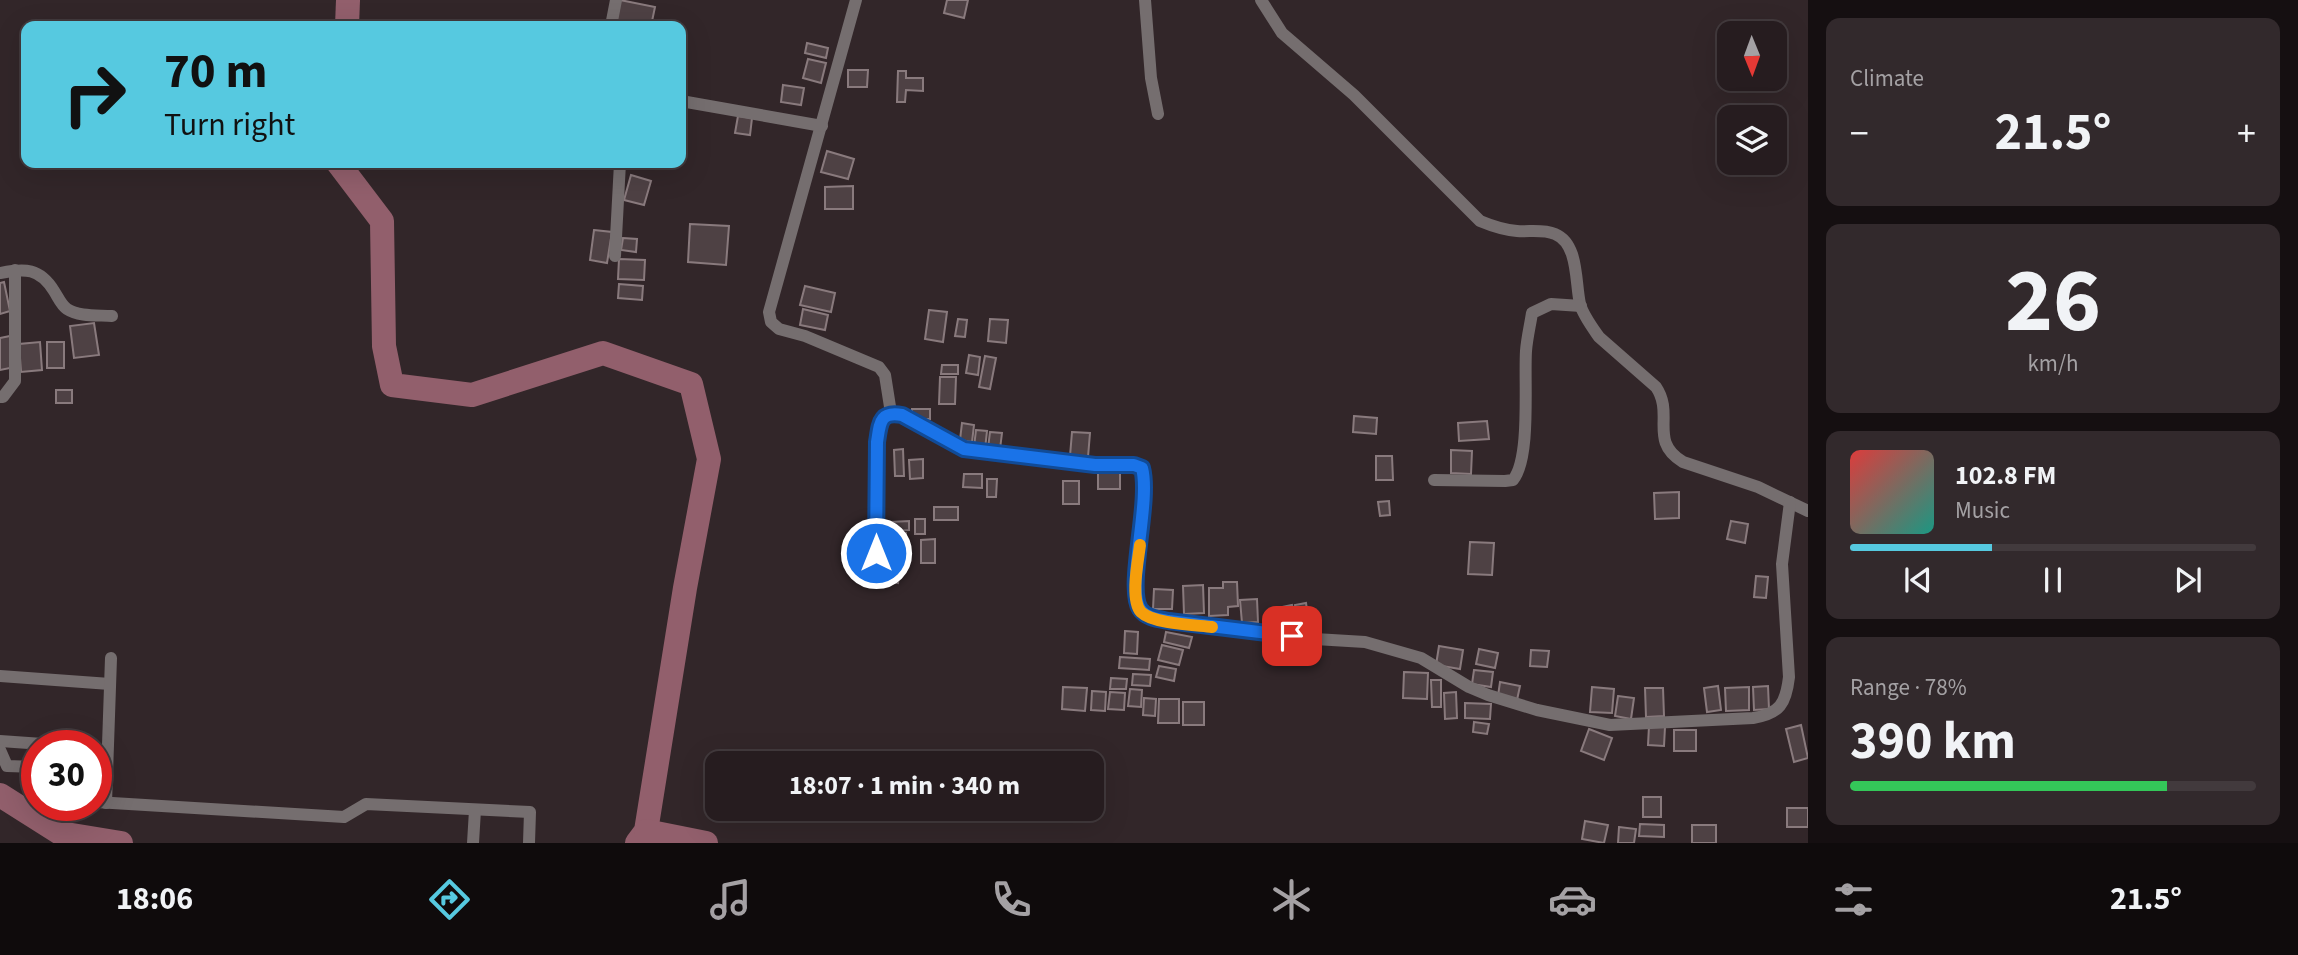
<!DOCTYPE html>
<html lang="en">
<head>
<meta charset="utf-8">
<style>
	body { margin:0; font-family:"Source Sans 3",sans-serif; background:#32292c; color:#f1f3f6; height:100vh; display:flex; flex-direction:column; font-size:26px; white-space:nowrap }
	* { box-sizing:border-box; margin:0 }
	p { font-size:23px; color:#a4a1a4 }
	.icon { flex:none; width:38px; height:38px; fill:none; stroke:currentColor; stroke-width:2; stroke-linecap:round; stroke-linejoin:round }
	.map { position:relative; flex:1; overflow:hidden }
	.drawer { display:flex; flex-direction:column; gap:18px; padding:18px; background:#150f11; width:490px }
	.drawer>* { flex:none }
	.hud { position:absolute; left:21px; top:21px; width:665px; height:147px; border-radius:14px; box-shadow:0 7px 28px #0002,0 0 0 2px #423a3d; background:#56c9e0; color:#111; overflow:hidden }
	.needle { width:46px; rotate:179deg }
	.controls { position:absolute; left:1717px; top:21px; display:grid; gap:14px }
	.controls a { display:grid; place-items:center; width:70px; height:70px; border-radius:14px; background:#261c1f; box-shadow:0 7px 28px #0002,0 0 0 2px #423a3d; font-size:35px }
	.speed { position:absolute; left:21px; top:730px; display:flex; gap:14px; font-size:35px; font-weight:700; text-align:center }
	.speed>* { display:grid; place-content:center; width:91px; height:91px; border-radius:50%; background:#261c1f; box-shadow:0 7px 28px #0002,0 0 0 2px #423a3d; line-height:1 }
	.speed .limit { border:10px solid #d22; background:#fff; color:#111 }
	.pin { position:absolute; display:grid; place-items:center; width:60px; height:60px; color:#fff; margin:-30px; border-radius:14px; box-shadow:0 4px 10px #0006 }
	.me { position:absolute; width:77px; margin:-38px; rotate:0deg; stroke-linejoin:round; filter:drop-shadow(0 0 5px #0008) }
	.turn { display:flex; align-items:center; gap:24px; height:147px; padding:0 28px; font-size:32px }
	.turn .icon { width:91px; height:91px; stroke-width:2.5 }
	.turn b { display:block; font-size:49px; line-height:60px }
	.big { font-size:52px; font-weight:700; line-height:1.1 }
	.drawer .widget { flex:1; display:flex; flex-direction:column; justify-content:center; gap:10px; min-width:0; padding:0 24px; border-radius:14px; background:#32292c }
	.drawer .dial { align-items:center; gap:0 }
	.dial b { font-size:91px; line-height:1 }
	.song { display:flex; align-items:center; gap:21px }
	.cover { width:84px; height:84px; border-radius:10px; background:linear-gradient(135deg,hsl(0 70% 55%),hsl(170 70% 35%)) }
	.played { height:7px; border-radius:4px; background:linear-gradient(90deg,#56c9e0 35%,#423a3d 35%) }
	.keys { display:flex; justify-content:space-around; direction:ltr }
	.heat { display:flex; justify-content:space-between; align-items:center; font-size:38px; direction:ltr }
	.charge { height:10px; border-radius:5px; background:linear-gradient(90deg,#34c759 78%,#423a3d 0) }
	.trip { position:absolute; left:705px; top:751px; width:399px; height:70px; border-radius:14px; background:#261c1f; box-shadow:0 7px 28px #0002,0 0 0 2px #423a3d; font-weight:700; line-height:70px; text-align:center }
	.tab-bar { display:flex; height:112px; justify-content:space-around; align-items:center; background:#0f0b0c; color:#a4a1a4 }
	.tab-bar .icon { width:49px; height:49px }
	.tab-bar .current { color:#56c9e0 }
	.tab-bar b { font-size:32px; color:#f1f3f6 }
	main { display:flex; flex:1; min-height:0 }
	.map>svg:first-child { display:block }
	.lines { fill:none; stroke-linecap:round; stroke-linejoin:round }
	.river { stroke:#925f6c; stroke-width:24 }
	.building { fill:#4e4144; stroke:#897a7d; stroke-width:2 }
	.minor { stroke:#756e6f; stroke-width:12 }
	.route-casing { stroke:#114b97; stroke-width:18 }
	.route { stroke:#1a73e8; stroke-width:12 }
	.slow { stroke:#f59e0b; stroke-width:12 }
</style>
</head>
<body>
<main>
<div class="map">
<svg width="1808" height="843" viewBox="0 0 1808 843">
	<rect width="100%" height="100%" fill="#322629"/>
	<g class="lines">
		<g class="river">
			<path d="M347 26 348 0"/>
			<path d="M338 163 382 221 384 346 392 385 472 395 603 353 691 384 709 459 685 588 646 831 637 843"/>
			<path d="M0 795 60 833 121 843"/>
			<path d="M646 831 706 843"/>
		</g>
	</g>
	<g class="building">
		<path d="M620 0 655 7 651 26H614Z"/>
		<path d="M947 0H968L964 18 944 13Z"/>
		<path d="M807 43 828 48 826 58 805 53Z"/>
		<path d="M808 59 826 63 821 83 803 78Z"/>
		<path d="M848 70H868L867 87H848Z"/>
		<path d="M898 71H906V78H923V91L906 90 905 102H897Z"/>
		<path d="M783 85 804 88 801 105 781 102Z"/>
		<path d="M738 116 752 118 750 135 735 133Z"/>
		<path d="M827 151 854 159 848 179 821 172Z"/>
		<path d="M631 175 651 181 644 205 624 200Z"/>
		<path d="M853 186V209H825V187Z"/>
		<path d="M690 224 729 226 726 265 688 262Z"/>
		<path d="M594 230 612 232 607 263 590 260Z"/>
		<path d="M623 238 637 239 636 252 621 250Z"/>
		<path d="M619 259 645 260 644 280 618 279Z"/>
		<path d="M4 282 10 311 0 314V283Z"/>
		<path d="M619 284 643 286 642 300 618 298Z"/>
		<path d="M805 286 835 293 831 312 800 305Z"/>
		<path d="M803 309 828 315 825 330 800 325Z"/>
		<path d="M929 310 947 312 943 342 925 339Z"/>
		<path d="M958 319 967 320 965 337 955 336Z"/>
		<path d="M990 319 1008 320 1006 343 988 341Z"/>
		<path d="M94 323 99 355 74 358 70 326Z"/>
		<path d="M10 336 15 367 0 370V338Z"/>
		<path d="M40 342 42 370 21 372 19 344Z"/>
		<rect x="47" y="342" width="17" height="26"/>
		<path d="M969 355 980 357 978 375 966 373Z"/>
		<path d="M985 356 996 358 990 389 979 387Z"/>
		<path d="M942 365H958V374H941Z"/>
		<path d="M940 377H956L955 404H939Z"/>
		<rect x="56" y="390" width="16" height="13"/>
		<rect x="912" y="409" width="18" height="10"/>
		<path d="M1354 416 1377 418 1376 434 1353 432Z"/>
		<path d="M1487 421 1489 439 1459 441 1458 423Z"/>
		<path d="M962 423 974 425 972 442 960 440Z"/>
		<path d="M976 430 987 431 985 449 974 447Z"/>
		<path d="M990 432 1002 433 1000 449 988 448Z"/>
		<path d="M1072 432 1090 433 1088 457 1070 456Z"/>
		<path d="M903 449 904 476H895L894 450Z"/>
		<path d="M1451 450 1472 451 1471 474 1451 473Z"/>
		<path d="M1376 456H1392L1393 480H1376Z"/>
		<path d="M923 459V478L910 479 909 460Z"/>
		<rect x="1098" y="472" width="22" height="17"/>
		<path d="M964 474H982V488L963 487Z"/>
		<path d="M987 479H997L996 497H987Z"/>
		<rect x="1063" y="481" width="16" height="23"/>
		<path d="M1679 492V518L1655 519 1654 493Z"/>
		<path d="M1389 501 1390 515 1380 516 1378 502Z"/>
		<rect x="934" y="507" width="24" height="13"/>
		<rect x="915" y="519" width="10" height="15"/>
		<path d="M909 521V530L891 531V522Z"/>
		<path d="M1731 521 1748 524 1745 543 1727 539Z"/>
		<path d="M906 533V550L884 551 883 534Z"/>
		<path d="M935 539V563H921V540Z"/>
		<path d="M1470 542 1494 543 1492 575 1468 574Z"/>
		<path d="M887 567 900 568 898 583 886 581Z"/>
		<path d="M1756 576 1768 577 1766 598 1754 597Z"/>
		<path d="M1223 582H1237L1238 606 1228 607V615L1209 616V588H1223Z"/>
		<path d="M1203 585 1204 613 1184 614 1183 586Z"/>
		<path d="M1154 589 1173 590 1172 609H1153Z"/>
		<path d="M1257 599 1258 622 1242 623 1240 600Z"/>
		<path d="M1306 603 1309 623 1298 625 1295 605Z"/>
		<path d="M1292 605 1295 620 1285 622 1282 607Z"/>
		<path d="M1125 631 1138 632 1137 654 1124 653Z"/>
		<path d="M1166 632 1192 637 1189 648 1164 642Z"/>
		<path d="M1162 645 1183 650 1179 665 1158 660Z"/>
		<path d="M1439 646 1463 650 1460 669 1436 665Z"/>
		<path d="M1479 649 1498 653 1495 668 1476 664Z"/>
		<path d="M1531 650 1549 651 1547 667 1530 666Z"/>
		<path d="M1120 657 1150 659 1149 670 1119 668Z"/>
		<path d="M1159 666 1176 669 1174 681 1156 677Z"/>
		<path d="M1474 670 1493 672 1491 687 1472 684Z"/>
		<path d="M1404 672 1428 673 1427 699 1403 698Z"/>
		<path d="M1133 674 1151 675 1150 686 1132 685Z"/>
		<path d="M1111 678 1127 679 1126 689H1110Z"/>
		<path d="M1431 680H1441V707H1432Z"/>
		<path d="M1500 682 1520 686 1517 700 1498 696Z"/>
		<path d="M1718 686 1721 710 1707 712 1704 688Z"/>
		<path d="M1768 686 1769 709 1754 710 1753 687Z"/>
		<path d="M1063 687 1087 688 1085 711 1062 709Z"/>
		<path d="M1592 687 1614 689 1612 713 1590 712Z"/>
		<path d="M1749 687V710L1726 711 1725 688Z"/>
		<path d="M1645 688H1663L1664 716 1646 717Z"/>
		<path d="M1130 689 1142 690 1141 707 1128 706Z"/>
		<path d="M1092 691 1106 692 1105 711 1091 710Z"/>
		<path d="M1110 692 1125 693 1124 710 1108 709Z"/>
		<path d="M1456 692 1457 718 1445 719 1444 693Z"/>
		<path d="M1618 696 1634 698 1631 719 1615 716Z"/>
		<path d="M1144 698 1156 699 1155 716 1143 715Z"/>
		<path d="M1159 699H1179V723H1158Z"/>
		<rect x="1183" y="702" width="21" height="23"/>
		<path d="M1465 703 1491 704 1490 719 1465 718Z"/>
		<path d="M1474 722 1489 724 1487 734 1473 732Z"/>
		<path d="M1801 725 1808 758 1794 762 1786 729Z"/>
		<path d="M1649 726 1665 727 1664 746 1648 745Z"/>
		<path d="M1589 729 1612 738 1604 760 1581 751Z"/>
		<rect x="1674" y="730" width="22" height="21"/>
		<rect x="1643" y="797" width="18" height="20"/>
		<rect x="1787" y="808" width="21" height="19"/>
		<path d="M1585 821 1608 825 1604 843 1582 839Z"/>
		<path d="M1640 824 1664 825V837L1639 836Z"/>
		<rect x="1692" y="825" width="24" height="18"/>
		<path d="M1619 827 1636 829 1634 843H1618Z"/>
	</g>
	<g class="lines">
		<g class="minor">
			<path d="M856 0 769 312 771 322 779 329 805 336 879 367 885 375 891 413"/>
			<path d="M1145 0 1151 78 1158 114"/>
			<path d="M1261 0 1282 33 1354 95 1480 221C1492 226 1504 230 1517 231 1529 232 1543 229 1555 234 1579 244 1575 282 1580 304 1583 315 1592 327 1599 337L1656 387C1675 415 1648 441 1683 462L1758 487 1808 511"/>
			<path d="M611 26 616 0"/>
			<path d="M681 101 822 126"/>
			<path d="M615 256 620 163"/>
			<path d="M0 273C25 268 40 268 54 291 58 297 61 305 67 309 79 317 98 315 112 316"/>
			<path d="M0 397H3L15 381V270"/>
			<path d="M1434 480 1505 481 1513 480C1531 458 1524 382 1526 351 1527 338 1530 326 1532 313L1551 304 1581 306"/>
			<path d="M876 553 877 442C880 424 879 411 902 415L964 449 1095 465H1134L1142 468C1149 494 1141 539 1138 566 1136 578 1134 591 1137 604 1140 612 1146 614 1152 618L1315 639 1365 642 1421 658 1469 687 1488 695 1537 710 1610 725 1753 718C1780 714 1786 703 1789 677L1782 564 1790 502"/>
			<path d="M0 676 110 684"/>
			<path d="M0 741 71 746"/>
			<path d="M0 750 7 766 37 767"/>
			<path d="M96 802 344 817 366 804 530 812 529 843"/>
			<path d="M106 803 111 658"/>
			<path d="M473 843 475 810"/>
		</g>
	</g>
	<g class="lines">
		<g class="route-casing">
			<path id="route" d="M876 553 877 442C880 424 879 411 902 415L964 449 1095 465H1134L1142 468C1151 502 1126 587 1140 609 1146 618 1158 619 1169 621L1292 636"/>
		</g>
		<use href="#route" class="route"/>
		<path class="slow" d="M1140 545C1138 561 1130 600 1141 612 1153 624 1196 625 1212 627"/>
	</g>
</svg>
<div class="controls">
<a><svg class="needle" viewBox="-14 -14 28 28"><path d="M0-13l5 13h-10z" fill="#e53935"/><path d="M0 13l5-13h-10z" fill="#a4a1a4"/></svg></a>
<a><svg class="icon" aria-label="layers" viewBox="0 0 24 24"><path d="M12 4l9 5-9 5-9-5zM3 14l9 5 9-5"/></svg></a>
</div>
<div class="speed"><div class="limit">30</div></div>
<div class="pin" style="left:1292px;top:636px;background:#d93025"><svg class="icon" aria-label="arrive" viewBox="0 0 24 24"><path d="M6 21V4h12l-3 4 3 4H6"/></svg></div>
<svg class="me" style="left:876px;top:553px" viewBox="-20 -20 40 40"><circle r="17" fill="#1a73e8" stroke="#fff" stroke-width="3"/><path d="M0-11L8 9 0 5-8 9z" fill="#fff"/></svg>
<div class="trip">18:07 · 1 min · 340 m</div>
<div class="hud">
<div class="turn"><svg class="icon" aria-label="right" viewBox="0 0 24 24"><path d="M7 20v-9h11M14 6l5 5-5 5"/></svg><div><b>70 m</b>Turn right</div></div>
</div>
</div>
<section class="drawer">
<div class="widget"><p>Climate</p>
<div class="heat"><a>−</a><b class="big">21.5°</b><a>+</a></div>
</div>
<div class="widget dial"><b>26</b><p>km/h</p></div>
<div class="widget">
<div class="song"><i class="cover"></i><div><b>102.8 FM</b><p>Music</p></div></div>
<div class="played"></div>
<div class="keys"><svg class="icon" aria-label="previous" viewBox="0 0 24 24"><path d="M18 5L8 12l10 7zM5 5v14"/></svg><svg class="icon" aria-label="pause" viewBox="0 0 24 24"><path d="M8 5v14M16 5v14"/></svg><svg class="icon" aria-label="next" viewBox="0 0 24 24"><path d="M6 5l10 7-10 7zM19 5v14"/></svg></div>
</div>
<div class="widget"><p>Range · 78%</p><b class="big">390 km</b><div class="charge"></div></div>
</section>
</main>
<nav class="tab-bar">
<b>18:06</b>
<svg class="icon current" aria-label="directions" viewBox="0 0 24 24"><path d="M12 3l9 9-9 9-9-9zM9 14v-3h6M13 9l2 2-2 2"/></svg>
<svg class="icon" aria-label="music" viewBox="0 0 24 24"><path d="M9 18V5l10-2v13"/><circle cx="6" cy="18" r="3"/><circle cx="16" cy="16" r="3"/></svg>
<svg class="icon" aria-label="phone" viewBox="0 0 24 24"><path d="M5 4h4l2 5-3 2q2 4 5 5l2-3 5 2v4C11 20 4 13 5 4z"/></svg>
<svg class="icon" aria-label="climate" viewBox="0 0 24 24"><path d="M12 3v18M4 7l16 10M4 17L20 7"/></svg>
<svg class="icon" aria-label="car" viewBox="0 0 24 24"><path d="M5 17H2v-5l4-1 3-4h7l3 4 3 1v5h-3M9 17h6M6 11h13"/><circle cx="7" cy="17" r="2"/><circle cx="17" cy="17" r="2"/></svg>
<svg class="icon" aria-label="filters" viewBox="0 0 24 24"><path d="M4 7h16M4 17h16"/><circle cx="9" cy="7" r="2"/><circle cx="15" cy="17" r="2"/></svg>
<b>21.5°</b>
</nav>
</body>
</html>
